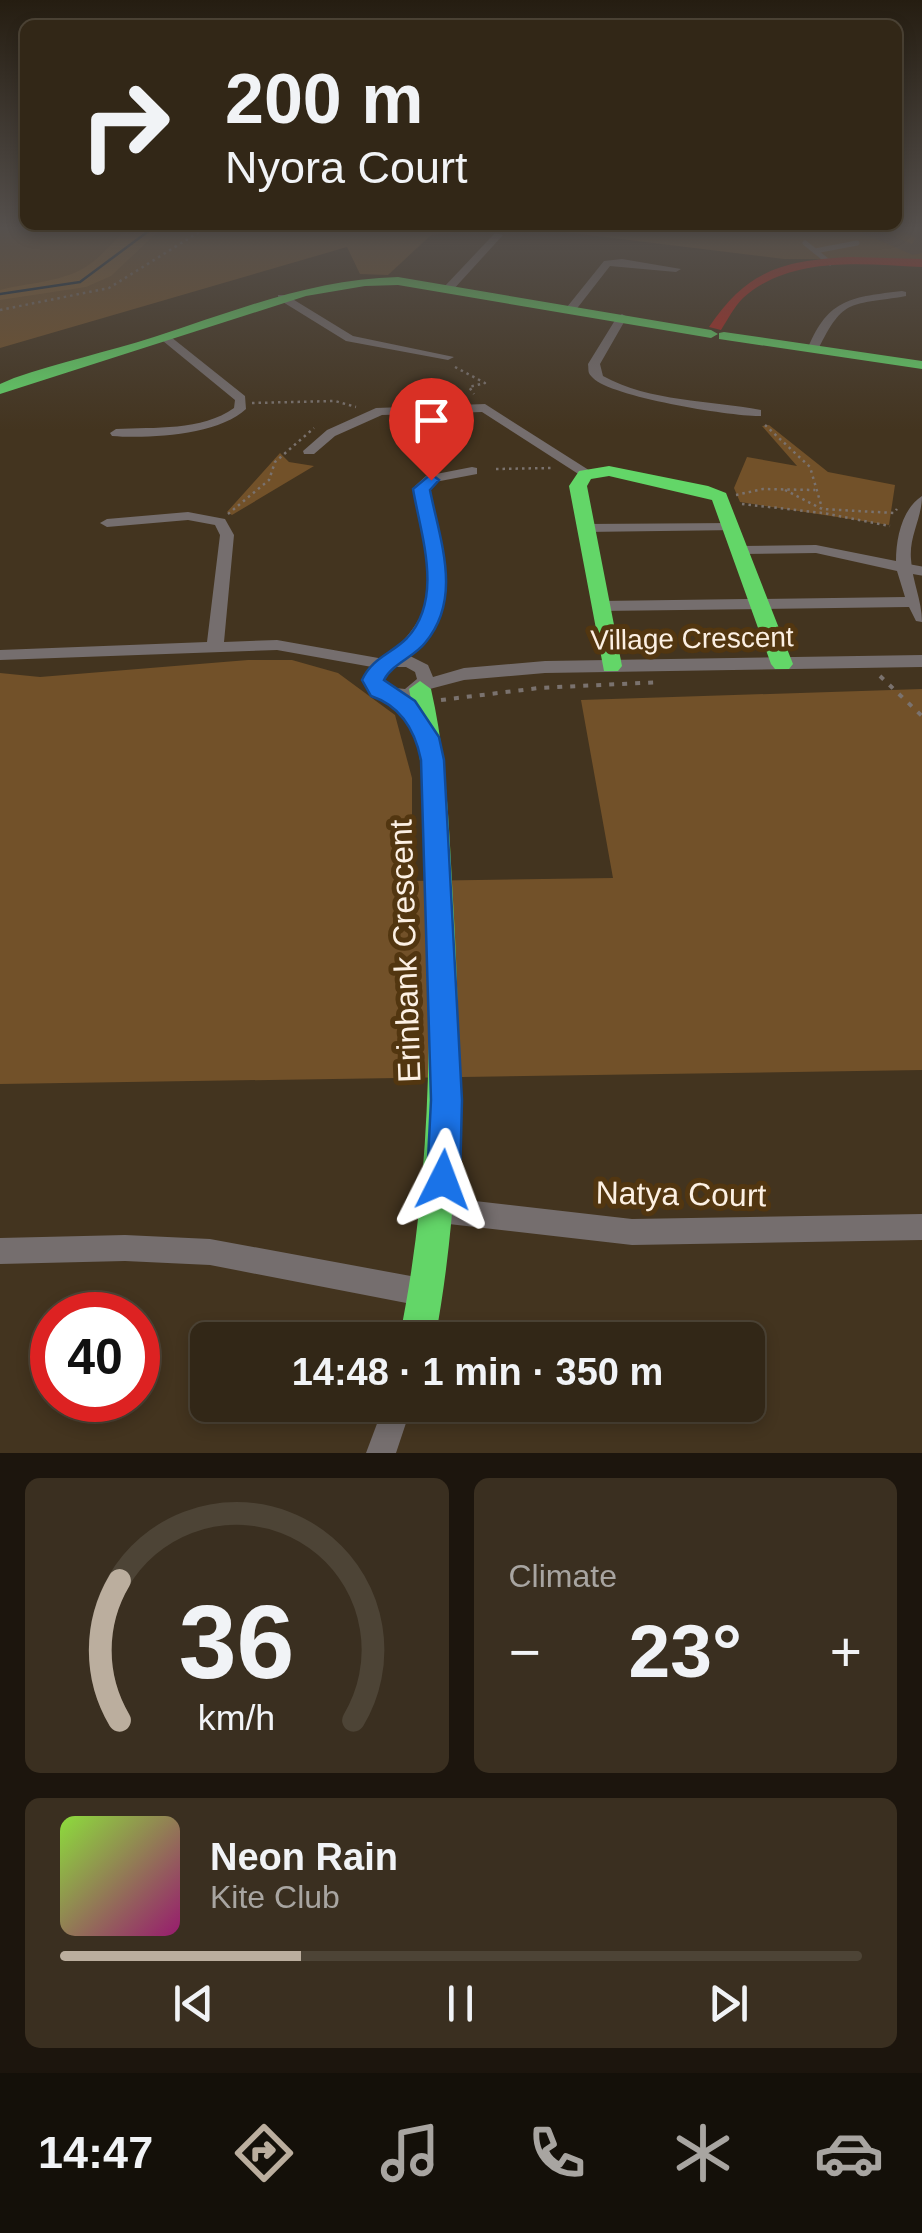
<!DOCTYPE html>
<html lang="en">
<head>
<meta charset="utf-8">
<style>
	body { margin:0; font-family:Helvetica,sans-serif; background:#3a2f20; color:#f1f3f6; height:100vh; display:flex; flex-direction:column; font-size:38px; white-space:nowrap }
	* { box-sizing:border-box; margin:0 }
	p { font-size:32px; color:#a8a5a1 }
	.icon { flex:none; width:55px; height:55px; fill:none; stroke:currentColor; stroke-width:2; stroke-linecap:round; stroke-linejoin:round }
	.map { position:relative; height:1453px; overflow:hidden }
	.sheet { display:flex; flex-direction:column; gap:25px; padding:25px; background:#1c150d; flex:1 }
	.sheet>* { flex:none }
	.banner { position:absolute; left:20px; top:20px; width:882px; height:210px; border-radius:15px; box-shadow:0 5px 15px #0003,0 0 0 2px #4d4436; background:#322717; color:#f1f3f6; overflow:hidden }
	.speed { position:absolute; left:30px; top:1292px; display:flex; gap:20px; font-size:50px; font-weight:700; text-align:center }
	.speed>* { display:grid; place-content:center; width:130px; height:130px; border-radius:50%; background:#322717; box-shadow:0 5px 15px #0003,0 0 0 2px #4d4436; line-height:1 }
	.speed .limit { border:15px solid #d22; background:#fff; color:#111 }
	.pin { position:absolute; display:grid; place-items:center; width:85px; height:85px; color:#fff; margin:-102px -42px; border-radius:50% 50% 50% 0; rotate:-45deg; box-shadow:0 0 10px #0007 }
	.pin .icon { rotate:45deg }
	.me { position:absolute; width:110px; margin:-55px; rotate:3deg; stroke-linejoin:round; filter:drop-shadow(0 0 8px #0008) }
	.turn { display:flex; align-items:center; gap:35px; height:210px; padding:0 40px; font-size:45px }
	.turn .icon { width:130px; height:130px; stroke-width:2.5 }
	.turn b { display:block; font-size:70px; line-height:85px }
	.big { font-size:75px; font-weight:800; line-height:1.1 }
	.sheet .widget { flex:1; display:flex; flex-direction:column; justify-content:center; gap:15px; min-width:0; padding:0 35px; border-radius:15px; background:#3a2f20 }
	.sheet .dial { align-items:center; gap:0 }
	.dial svg { height:260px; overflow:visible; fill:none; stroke:#4d4436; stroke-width:7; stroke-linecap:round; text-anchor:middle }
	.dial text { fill:#f1f3f6; stroke:none }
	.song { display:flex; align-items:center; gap:30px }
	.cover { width:120px; height:120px; border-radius:15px; background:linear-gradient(135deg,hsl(90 70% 55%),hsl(320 70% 35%)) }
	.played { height:10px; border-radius:5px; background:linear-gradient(90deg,#bbae9e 30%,#4d4436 30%) }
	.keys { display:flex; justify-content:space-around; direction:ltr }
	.heat { display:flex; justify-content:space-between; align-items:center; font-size:55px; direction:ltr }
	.sheet .tiles { flex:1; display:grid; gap:25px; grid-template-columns:1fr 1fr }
	.widget:last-child { grid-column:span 2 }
	.trip { position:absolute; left:190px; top:1322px; width:575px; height:100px; border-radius:15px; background:#322717; box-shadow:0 5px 15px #0003,0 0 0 2px #4d4436; font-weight:800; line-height:100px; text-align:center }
	.tabs { display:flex; height:160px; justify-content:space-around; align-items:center; background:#141009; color:#a8a5a1 }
	.tabs .icon { width:70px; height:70px }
	.tabs .active { color:#bbae9e }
	.tabs b { font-size:45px; color:#f1f3f6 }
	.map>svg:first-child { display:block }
	.green { fill:#725129 }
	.forest { fill:#845e2f }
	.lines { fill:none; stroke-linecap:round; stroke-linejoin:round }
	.stream { stroke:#0b2842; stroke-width:2.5 }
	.building { fill:#5d4a38 }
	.path-far1 { stroke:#7a726e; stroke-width:2.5; stroke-dasharray:2.5 4; stroke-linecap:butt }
	.path { stroke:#7a726e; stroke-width:4; stroke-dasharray:5 8; stroke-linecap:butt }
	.lane-far1 { stroke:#756e6e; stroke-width:5 }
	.lane { stroke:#756e6e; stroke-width:9 }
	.street { fill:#756e6e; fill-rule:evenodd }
	.fast { fill:#63d668; fill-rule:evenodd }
	.jam { fill:#b3261e; fill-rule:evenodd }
	.route { fill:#1a73e8; stroke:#114b97; stroke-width:2.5 }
	.labels { text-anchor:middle; stroke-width:10; stroke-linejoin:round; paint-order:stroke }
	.street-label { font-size:28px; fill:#fcf0e3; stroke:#523610 }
	.near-street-label { font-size:32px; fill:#fcf0e3; stroke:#523610 }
</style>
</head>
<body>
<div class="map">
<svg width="922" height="1453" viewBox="0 0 922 1453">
	<rect width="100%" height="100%" fill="#43341f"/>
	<g class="green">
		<path d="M0 227H495L431 235 388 275 360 274 347 247 0 348Z"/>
		<path d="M523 227H922V259H784Z"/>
		<path d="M769 425 828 472 895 485 889 525 740 502 734 488 747 457 797 466 762 426Z"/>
		<path d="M280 453 289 462 314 466 232 515 227 512Z"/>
		<path d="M248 660H292L338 673 395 715 412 778V881L613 878 581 700 922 689V1070L0 1084V673L40 677Z"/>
	</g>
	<path class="forest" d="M131 227H163L111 276 86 287 0 300V290C27 283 60 282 84 268 104 256 113 239 131 227Z"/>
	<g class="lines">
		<path class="stream" d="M0 294 80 282 154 227"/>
	</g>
	<path class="building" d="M848 227H872L912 244 916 238 890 227H915L922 230V253L913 255Z"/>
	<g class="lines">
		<g class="path-far1">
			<path d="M0 310 109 288 207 227"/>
			<path d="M455 367 485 383 469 387 474 394"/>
			<path d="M252 403 335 401 356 407"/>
			<path d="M765 425 810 467 822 508"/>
			<path d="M496 469 551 468"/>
			<path d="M785 490 822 509 894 513 897 509"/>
			<path d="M736 495 763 489 815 490"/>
			<path d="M742 504 823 513 890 526"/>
			<path d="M228 514 269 480 275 462 314 428"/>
		</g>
		<g class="path">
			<path d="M880 676 922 716"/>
			<path d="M441 700 539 688 661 682"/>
		</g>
		<g class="lane-far1">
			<path d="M805 243 830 263"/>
			<path d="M815 251 857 243"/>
		</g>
		<path class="lane" d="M905 568 922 571"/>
		<g class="street">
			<path d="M495 233 503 235 452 291H444V287Z"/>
			<path d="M622 259 681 269 676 272 610 266 575 311H567V307L604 261Z"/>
			<path d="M902 291 906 292V296C851 306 844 296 818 350L808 348C828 298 853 297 902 291Z"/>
			<path d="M278 295H286L353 336 454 357 448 360 346 341 278 299Z"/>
			<path d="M622 314 627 317 600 364 603 376C650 402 710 400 761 410V416C734 417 611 397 593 378 587 372 589 372 588 364L617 317Z"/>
			<path d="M163 337H171L245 396 246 409C219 435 148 439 112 436L110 433 116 429C154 427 202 431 234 408L235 400 163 341Z"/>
			<path d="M485 404 595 474 588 478 583 477 482 412 382 415 335 436 314 454H304L303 451 327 430 376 408Z"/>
			<path d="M472 467 477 468V474L435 482 429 487C436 551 464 605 408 655L428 665 433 677 464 668 545 661 922 655V667L545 673 464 680 426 690 408 700 436 736 427 742 421 741 389 700 373 694 366 674 372 667 277 650 0 660V650L207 642 220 535 215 525 188 520 107 527 100 523 107 519 188 512 225 519 234 535 224 642 277 640 384 659C453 602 423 562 415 486L426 476ZM396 667H406L415 672 417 679 405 689 386 687 383 676Z"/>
			<path d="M922 496C922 518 909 536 911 559 912 581 922 600 922 622L916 621 909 607 600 611 592 606 600 601 905 597 897 571 816 553 740 554 733 550 740 546 816 545 896 561C896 538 902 509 922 496Z"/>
			<path d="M733 523 738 524V530L585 532 578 528 585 524Z"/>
			<path d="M440 1197 632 1219 922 1214V1240L632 1245 440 1223 431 1219 427 1210 431 1201Z"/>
			<path d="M125 1235 210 1239 427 1279 437 1283 441 1293 437 1303 427 1307 210 1265 125 1261 0 1264V1238Z"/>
			<path d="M384 1405H412L396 1453H366Z"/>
		</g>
		<g class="fast">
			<path d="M398 277 711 330 718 334 711 338 398 285 365 286 306 296 0 394V384L14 378C60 362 107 352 154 337 235 311 311 279 398 277Z"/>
			<path d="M724 332 922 361V369L719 339V333Z"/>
			<path d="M609 466 708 486 726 493 793 664 789 669H775L771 664 712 500 609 476 591 479 587 486 622 666 618 671H604L569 486 579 471Z"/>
			<path d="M420 681 431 689C447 759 449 829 453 900 462 1049 462 1193 435 1340H399C429 1194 432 1049 427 901 425 829 424 759 409 689Z"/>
		</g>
		<path class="jam" d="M851 257 922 259V267C863 264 791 255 743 298 734 307 728 319 721 330L709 327C747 270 784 260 851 257Z"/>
	</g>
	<linearGradient id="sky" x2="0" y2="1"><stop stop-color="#251d11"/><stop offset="0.53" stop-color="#55504d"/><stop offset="1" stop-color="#55504d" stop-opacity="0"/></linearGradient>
	<rect width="922" height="430" fill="url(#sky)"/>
	<path class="route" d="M431 474 439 480 430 490C440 541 463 598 425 643 414 657 392 664 384 680L415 701 439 737 444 760 462 1100 460 1180 455 1192 443 1196 432 1192 427 1180 431 1100 421 760C415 730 401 706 371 696L362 680C372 658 391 654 407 638 444 598 421 536 413 489Z"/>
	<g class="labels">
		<g class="street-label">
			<text transform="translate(692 638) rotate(-1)" y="10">Village Crescent</text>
		</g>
		<g class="near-street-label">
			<text transform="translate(405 951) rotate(-92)" y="11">Erinbank Crescent</text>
			<text transform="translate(681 1194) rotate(1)" y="11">Natya Court</text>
		</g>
	</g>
</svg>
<div class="speed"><div class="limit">40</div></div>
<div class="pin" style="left:431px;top:480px;background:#d93025"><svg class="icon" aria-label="arrive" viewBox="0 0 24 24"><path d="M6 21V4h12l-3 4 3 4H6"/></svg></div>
<svg class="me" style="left:443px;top:1180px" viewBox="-20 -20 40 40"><path d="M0-17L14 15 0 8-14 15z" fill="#1a73e8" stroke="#fff" stroke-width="4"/></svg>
<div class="trip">14:48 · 1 min · 350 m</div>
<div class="banner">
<div class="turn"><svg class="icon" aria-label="right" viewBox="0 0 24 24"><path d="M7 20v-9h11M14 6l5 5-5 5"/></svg><div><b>200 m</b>Nyora Court</div></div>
</div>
</div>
<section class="sheet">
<div class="tiles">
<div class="widget dial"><svg viewBox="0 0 100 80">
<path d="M14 69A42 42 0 1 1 86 69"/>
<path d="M14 69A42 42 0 0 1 14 26" stroke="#bbae9e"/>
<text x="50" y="56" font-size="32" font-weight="700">36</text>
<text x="50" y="72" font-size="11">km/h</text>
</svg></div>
<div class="widget"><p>Climate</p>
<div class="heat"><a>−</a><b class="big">23°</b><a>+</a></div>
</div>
<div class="widget">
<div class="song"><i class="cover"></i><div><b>Neon Rain</b><p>Kite Club</p></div></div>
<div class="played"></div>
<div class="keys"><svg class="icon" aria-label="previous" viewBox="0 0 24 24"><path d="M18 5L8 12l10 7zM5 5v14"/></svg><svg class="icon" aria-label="pause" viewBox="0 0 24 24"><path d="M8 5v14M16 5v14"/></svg><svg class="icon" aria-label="next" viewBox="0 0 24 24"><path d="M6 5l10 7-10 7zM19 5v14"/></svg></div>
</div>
</div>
</section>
<nav class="tabs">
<b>14:47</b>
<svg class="icon active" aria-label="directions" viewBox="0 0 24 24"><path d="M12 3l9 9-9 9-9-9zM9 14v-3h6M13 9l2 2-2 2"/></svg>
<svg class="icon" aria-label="music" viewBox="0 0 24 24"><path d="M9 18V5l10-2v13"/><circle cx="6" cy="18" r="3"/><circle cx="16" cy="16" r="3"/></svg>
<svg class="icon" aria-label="phone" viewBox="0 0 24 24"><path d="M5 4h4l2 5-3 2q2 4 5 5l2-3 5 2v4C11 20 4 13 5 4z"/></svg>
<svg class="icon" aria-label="climate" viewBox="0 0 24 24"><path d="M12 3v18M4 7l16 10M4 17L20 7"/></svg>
<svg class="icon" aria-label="car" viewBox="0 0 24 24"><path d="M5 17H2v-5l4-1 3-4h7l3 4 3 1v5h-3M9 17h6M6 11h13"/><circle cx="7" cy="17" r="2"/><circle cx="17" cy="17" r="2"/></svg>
</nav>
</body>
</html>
